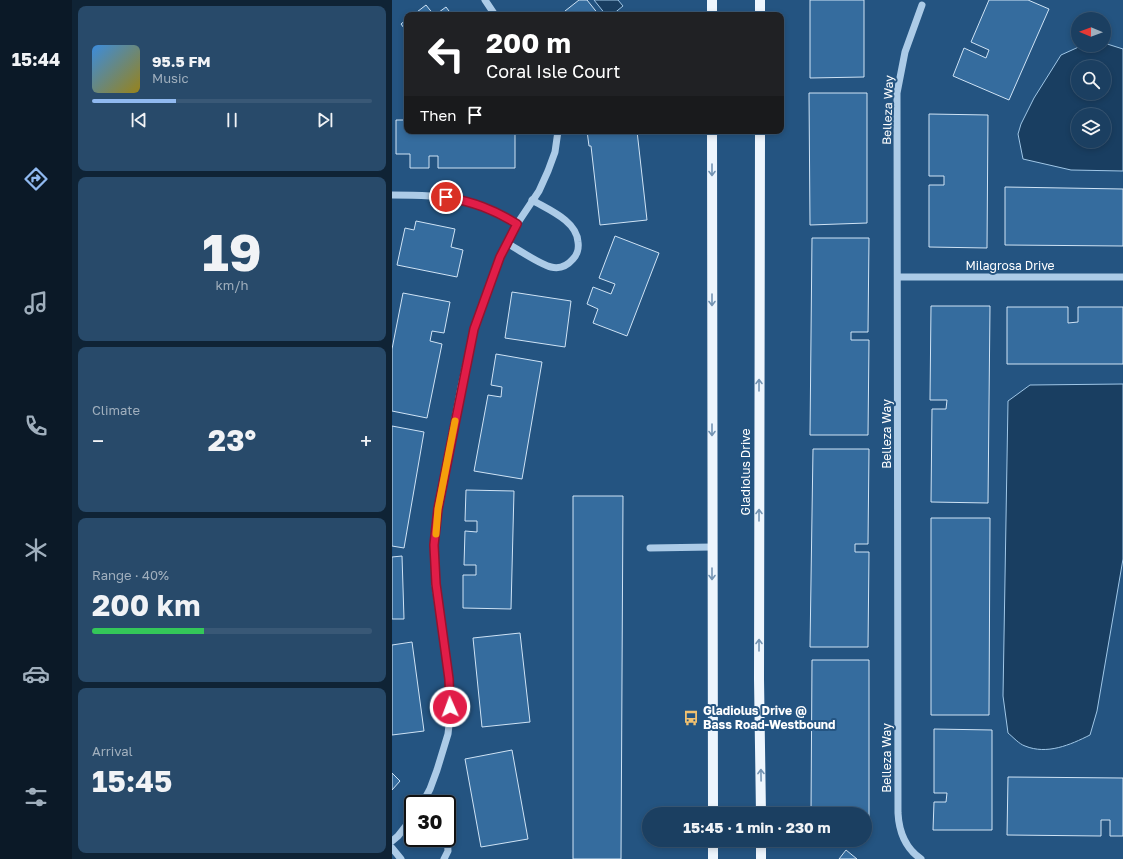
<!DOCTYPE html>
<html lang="en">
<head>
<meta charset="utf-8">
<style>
	body { margin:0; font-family:"Golos Text",sans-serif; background:#284a6a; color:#f1f3f6; height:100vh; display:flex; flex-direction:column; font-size:15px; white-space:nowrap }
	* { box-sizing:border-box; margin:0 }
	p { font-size:13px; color:#a0afbd }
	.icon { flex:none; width:22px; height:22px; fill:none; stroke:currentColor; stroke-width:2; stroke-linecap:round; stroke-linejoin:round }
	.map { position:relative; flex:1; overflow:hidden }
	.panel { display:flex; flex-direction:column; gap:6px; padding:6px; background:#0f2335; width:320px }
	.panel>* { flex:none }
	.top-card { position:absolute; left:12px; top:12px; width:380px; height:122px; border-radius:8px; box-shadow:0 2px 6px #0003,0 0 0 1px #395876; background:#202124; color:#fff; overflow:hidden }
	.needle { width:26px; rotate:271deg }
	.controls { position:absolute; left:679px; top:12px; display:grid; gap:8px }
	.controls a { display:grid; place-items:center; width:40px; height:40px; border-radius:50%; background:#1b3f61; box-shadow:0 2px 6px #0003,0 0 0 1px #395876; font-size:20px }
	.speed { position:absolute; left:12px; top:795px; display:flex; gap:8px; font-size:20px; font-weight:700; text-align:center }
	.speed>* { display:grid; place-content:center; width:52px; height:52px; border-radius:50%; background:#1b3f61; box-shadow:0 2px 6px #0003,0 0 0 1px #395876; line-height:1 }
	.speed .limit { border:2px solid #111; border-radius:6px; background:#fff; color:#111 }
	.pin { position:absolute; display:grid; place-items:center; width:34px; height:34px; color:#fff; margin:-17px; border:2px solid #fff; border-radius:50%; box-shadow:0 1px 4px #0007 }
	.me { position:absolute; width:44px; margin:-22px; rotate:358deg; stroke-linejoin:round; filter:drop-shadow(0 0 3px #0008) }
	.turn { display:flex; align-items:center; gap:14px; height:84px; padding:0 16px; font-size:18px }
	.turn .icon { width:52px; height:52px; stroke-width:2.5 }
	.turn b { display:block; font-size:28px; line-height:34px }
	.then { display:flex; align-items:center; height:38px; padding:0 16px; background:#0003; gap:8px; font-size:15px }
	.big { font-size:30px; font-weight:700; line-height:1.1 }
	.panel .card { flex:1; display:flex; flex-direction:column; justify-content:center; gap:6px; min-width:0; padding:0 14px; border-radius:8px; background:#284a6a }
	.panel .dial { align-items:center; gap:0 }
	.dial b { font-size:52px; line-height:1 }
	.song { display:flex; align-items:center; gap:12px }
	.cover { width:48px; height:48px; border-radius:6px; background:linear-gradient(135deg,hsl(210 70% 55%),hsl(50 70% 35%)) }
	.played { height:4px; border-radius:2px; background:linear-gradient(90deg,#90b9f0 30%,#395876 30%) }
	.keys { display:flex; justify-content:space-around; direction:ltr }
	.heat { display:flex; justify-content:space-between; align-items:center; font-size:22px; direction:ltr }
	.charge { height:6px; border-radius:3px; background:linear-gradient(90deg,#34c759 40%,#395876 0) }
	.trip { position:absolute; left:250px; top:807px; width:230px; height:40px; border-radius:20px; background:#1b3f61; box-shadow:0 2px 6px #0003,0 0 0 1px #395876; font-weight:700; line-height:40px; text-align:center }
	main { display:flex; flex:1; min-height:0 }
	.menu { display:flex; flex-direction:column; width:72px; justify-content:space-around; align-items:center; background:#0b1927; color:#a0afbd }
	.menu .icon { width:28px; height:28px }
	.menu .active { color:#90b9f0 }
	.menu b { font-size:18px; color:#f1f3f6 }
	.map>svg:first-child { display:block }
	.water { fill:#193e61; stroke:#a0c7e7; fill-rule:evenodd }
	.building { fill:#356c9e; stroke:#cfe3f5 }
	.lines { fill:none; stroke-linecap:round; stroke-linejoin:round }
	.minor { stroke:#accbe7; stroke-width:7 }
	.major { stroke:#edf5fd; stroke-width:10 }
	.oneway { stroke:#7494b3 }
	.route-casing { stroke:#92132f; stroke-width:10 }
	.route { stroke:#e11d48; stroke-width:7 }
	.slow { stroke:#f59e0b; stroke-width:7 }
	.labels { text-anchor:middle; stroke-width:4; stroke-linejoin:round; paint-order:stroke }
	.street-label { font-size:12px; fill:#fff; stroke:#245481 }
	.poi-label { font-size:12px; font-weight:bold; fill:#fff; stroke:#245481; text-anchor:start }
</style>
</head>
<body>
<main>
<nav class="menu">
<b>15:44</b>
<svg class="icon active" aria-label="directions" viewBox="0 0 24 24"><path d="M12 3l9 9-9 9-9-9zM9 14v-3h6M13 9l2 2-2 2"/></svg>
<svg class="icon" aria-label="music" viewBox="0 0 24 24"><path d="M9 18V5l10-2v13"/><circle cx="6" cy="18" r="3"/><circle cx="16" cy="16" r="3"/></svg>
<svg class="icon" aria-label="phone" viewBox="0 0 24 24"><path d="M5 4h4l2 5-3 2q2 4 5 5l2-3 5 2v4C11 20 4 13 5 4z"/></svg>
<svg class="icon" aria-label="climate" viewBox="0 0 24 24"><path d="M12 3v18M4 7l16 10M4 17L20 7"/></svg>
<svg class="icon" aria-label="car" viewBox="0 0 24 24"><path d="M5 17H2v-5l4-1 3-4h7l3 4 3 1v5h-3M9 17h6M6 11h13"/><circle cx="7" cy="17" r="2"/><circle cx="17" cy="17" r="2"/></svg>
<svg class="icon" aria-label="filters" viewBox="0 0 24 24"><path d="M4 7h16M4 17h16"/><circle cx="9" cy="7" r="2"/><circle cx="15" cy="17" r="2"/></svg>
</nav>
<section class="panel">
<div class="card">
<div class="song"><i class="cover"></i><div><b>95.5 FM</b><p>Music</p></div></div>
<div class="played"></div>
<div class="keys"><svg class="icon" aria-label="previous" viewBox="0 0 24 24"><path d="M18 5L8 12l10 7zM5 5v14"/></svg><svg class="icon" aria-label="pause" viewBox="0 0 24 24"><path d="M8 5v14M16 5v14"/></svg><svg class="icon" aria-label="next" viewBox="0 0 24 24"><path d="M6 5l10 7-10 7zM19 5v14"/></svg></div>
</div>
<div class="card dial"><b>19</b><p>km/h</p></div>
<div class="card"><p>Climate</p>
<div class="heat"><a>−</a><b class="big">23°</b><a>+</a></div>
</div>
<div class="card"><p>Range · 40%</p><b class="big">200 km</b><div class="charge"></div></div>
<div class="card"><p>Arrival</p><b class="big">15:45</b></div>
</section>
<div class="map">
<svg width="731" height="859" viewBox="0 0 731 859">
	<rect width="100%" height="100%" fill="#245481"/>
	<g class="water">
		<path d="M202 0H226L231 6 220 15H214Z"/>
		<path d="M712 43 731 49V171L679 170 631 159 626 134 629 124 642 98 669 55 691 45H712ZM686 67H712V93H686ZM686 115H712V141H686Z"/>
		<path d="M731 384V559L705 711 698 735C678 745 655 755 633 746 627 744 621 737 616 733L611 696 616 401 638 385Z"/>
	</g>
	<g class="building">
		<path d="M187 0H195L207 15H176L173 11Z"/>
		<path d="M418 0H472V77L418 78Z"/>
		<path d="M597 0H636L657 9 617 100 561 76 572 48 594 58 597 50 579 42Z"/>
		<path d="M34 5 42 15H21Z"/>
		<path d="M54 7 60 15H43Z"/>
		<path d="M15 19V32L9 24Z"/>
		<path d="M417 93H475V223L418 225Z"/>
		<path d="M537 114 596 115 595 248 537 247V185H552V176H537Z"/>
		<path d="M4 120H15V131H123V168H46V156H37V168H18V154H4Z"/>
		<path d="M195 131H245L255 220 208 225 199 146H197Z"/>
		<path d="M613 187 731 189V246L613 245Z"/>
		<path d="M24 221 63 229 59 247 71 250 65 277 5 265 13 228 22 230Z"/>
		<path d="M223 236 267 253 235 336 201 323 206 309 195 304 201 287 219 294 223 284 207 278Z"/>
		<path d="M420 238H477L476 332H459V340H477L476 435H418Z"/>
		<path d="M120 292 179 301 173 347 113 338Z"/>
		<path d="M11 293 58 302 52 333 40 331 38 341 50 344 35 418 0 411V349Z"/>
		<path d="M539 306H598L596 503 539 502 540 409H554L555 400H538Z"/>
		<path d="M615 307H676V323L686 322V307H731V364H615Z"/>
		<path d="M104 354 150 362 130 479 82 471 96 395 109 397 110 387 99 385Z"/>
		<path d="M0 426 32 432 12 548 0 546Z"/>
		<path d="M421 449H477L476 544H463V552H477L476 647H418Z"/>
		<path d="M74 490 122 491 119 609 71 608V575H84V565H72L73 531 85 532V521H73Z"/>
		<path d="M181 496H231L229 859H181Z"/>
		<path d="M539 518H598L597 715H539Z"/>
		<path d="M10 556 12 619H0V557Z"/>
		<path d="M128 633 138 722 90 727 81 638Z"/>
		<path d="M20 642 32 731 0 735V645Z"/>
		<path d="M420 660H477V826H473V814H419Z"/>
		<path d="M542 729 600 730V830H541L542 802H554L555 793H542Z"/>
		<path d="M120 750 136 839 89 847 73 759Z"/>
		<path d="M0 773 8 781 0 790Z"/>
		<path d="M616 777 731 778V836H718V820H709V836L615 835Z"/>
		<path d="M454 850 465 859H447Z"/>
	</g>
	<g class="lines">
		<g class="minor">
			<path d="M93 0 103 15"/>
			<path d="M0 195C50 195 81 196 125 224"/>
			<path d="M115 243C127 250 147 264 159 267 167 269 175 266 181 259 185 255 187 248 186 242 185 221 157 210 140 200"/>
			<path d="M506 277H731"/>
			<path d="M258 548 320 547"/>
			<path d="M30 804 38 789 45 770 56 734 58 716 57 679 43 584V545L46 509 69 387 82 329 88 310 108 257 125 224 147 191 156 171 163 152 166 131"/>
			<path d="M0 841 6 836 21 817"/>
			<path d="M0 848 9 859"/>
			<path d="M52 859 56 851 55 834"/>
			<path d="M529 859C513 848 507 832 506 813L505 93 513 52 530 5"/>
		</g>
		<g class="major">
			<path d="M320 0V15"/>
			<path d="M368 15V0"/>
			<path d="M320 131 321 814"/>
			<path d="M368 131 367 679 369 814"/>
			<path d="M321 859V840"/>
			<path d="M369 859V840"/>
		</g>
	</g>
	<defs><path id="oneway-shaft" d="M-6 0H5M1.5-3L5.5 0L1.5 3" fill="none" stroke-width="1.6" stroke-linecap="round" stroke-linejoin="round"/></defs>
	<g class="oneway">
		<use href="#oneway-shaft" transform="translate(320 170) rotate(90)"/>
		<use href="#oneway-shaft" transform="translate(320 300) rotate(90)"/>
		<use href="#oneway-shaft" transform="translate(367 385) rotate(-90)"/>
		<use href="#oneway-shaft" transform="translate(320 430) rotate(90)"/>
		<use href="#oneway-shaft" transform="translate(367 515) rotate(-90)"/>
		<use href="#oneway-shaft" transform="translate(320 574) rotate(90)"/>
		<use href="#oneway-shaft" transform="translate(367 645) rotate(-90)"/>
		<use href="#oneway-shaft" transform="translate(369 775) rotate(-91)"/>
	</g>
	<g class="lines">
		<g class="route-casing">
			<path id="route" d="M54 197C81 202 101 209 125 224L108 257 82 329 46 509 42 545 44 584 57 679 58 707"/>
		</g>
		<use href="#route" class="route"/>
		<path class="slow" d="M44 534 46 509 63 421"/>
	</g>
	<defs>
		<g id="bus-bare" transform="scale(1.2)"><path d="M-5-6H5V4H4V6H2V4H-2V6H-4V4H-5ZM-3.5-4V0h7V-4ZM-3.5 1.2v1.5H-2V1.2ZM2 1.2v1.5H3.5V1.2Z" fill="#f1c170" stroke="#245481" stroke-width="2.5" paint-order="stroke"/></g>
	</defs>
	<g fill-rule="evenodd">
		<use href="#bus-bare" x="299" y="718"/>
	</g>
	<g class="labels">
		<g class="street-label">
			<text transform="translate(496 110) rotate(-88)" y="4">Belleza Way</text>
			<text x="618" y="270">Milagrosa Drive</text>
			<text transform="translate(495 434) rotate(-90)" y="4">Belleza Way</text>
			<text transform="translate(354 472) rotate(-90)" y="4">Gladiolus Drive</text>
			<text transform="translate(495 758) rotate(-90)" y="4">Belleza Way</text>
		</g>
		<g class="poi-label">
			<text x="311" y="715">Gladiolus Drive @<tspan x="311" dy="14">Bass Road-Westbound</tspan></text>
		</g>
	</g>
</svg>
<div class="controls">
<a><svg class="needle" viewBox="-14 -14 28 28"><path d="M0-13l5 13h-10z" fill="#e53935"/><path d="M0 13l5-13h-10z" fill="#a0afbd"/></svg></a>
<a><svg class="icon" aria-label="search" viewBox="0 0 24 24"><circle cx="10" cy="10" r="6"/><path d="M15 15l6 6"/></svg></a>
<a><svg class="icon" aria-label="layers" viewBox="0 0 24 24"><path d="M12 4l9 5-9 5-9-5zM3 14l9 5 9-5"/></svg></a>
</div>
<div class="speed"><div class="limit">30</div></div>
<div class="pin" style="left:54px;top:197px;background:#d93025"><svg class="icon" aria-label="arrive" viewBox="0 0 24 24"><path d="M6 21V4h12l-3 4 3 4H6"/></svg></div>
<svg class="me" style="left:58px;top:707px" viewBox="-20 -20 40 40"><circle r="17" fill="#e11d48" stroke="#fff" stroke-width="3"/><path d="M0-11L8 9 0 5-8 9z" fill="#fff"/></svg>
<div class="trip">15:45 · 1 min · 230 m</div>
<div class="top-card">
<div class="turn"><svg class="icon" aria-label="left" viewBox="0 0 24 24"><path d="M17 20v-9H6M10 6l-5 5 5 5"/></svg><div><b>200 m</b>Coral Isle Court</div></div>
<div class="then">Then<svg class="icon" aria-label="arrive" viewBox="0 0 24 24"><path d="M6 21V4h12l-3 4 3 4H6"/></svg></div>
</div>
</div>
</main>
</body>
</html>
